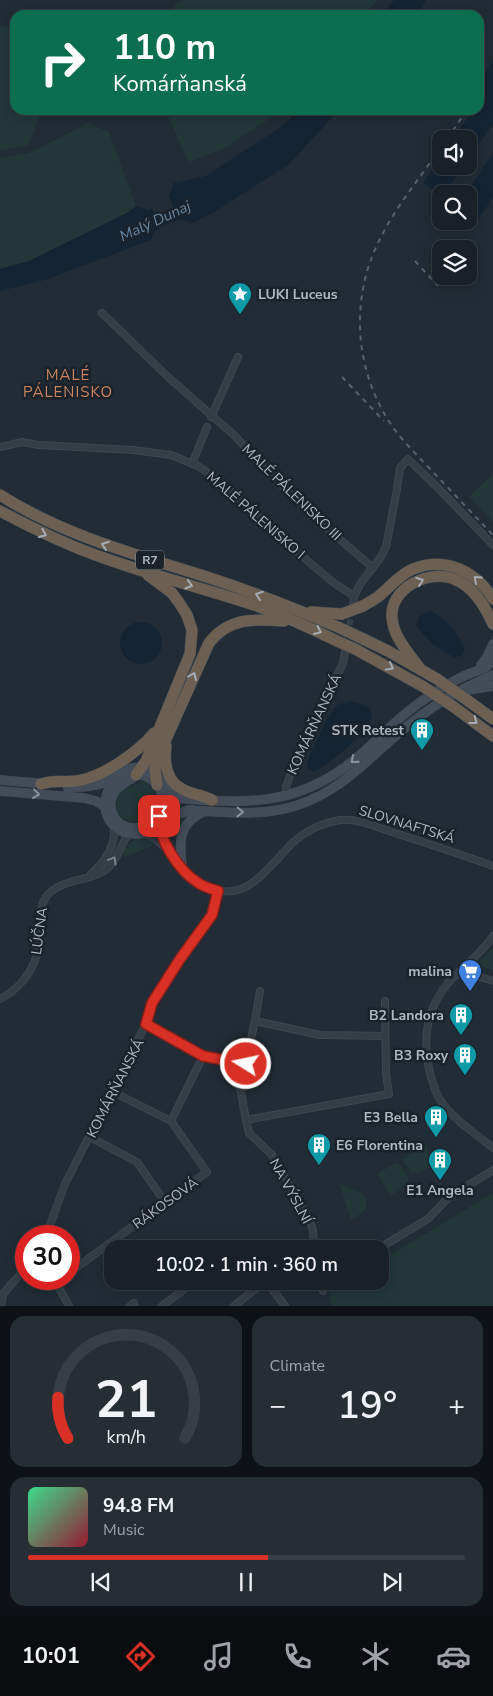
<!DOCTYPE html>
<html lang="en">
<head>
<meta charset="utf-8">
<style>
	body { margin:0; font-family:"Nunito Sans",sans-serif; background:#262e34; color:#f1f3f6; height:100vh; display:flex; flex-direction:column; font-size:19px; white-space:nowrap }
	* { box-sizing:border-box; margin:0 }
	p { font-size:16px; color:#9fa3a8 }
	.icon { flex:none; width:28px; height:28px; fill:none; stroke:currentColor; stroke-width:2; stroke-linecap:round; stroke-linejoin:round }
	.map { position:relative; height:1306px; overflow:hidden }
	.side { display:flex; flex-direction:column; gap:10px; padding:10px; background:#0e1216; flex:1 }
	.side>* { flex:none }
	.hud { position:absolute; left:10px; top:10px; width:474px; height:105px; border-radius:15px; box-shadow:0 2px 12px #0003,0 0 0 1px #373e45; background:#0b6e4f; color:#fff; overflow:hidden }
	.buttons { position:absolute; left:432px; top:130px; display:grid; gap:10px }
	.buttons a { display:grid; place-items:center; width:45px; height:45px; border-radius:10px; background:#192128; box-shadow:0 2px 12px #0003,0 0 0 1px #373e45; font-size:25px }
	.speed { position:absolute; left:15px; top:1225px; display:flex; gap:10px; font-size:25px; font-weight:700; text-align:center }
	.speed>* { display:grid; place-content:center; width:65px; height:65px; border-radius:50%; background:#192128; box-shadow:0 2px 12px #0003,0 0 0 1px #373e45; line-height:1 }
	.speed .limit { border:8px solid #d22; background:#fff; color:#111 }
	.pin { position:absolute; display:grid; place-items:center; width:42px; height:42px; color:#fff; margin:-21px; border-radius:10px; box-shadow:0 2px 8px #0006 }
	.me { position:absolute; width:55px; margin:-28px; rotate:280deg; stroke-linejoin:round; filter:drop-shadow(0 0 4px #0008) }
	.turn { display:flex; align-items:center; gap:18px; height:105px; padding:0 20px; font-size:22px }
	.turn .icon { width:65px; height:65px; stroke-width:2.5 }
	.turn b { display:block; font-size:35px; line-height:42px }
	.big { font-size:38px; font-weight:600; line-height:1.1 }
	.side .widget { flex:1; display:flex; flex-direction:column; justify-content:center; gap:8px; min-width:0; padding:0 18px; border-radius:15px; background:#262e34 }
	.side .dial { align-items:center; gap:0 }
	.dial svg { height:130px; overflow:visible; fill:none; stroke:#373e45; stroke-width:7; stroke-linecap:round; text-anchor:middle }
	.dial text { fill:#f1f3f6; stroke:none }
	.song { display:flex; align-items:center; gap:15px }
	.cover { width:60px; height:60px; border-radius:8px; background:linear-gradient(135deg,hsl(150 70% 55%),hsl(350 70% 35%)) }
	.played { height:5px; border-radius:2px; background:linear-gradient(90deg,#d93025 55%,#373e45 55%) }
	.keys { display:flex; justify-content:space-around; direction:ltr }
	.heat { display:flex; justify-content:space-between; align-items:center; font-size:28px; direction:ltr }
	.side .tiles { flex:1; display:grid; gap:10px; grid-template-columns:1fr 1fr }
	.widget:last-child { grid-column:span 2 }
	.trip { position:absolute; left:104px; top:1240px; width:285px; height:50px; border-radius:15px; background:#192128; box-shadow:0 2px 12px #0003,0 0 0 1px #373e45; font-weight:600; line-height:50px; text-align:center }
	.tabs { display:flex; height:80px; justify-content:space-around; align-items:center; background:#0a0d10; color:#9fa3a8 }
	.tabs .icon { width:35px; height:35px }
	.tabs .on { color:#d93025 }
	.tabs b { font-size:22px; color:#f1f3f6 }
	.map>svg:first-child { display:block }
	.green { fill:#233738 }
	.water { fill:#152433 }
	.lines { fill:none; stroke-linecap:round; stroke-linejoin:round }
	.river { stroke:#152433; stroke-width:12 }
	.minor-tunnel { stroke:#36414b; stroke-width:6; stroke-dasharray:6 3; stroke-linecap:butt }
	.minor-casing { stroke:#3e4751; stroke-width:8 }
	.secondary-casing { stroke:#3e4751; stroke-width:10 }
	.motorway-casing { stroke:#3f4952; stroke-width:12 }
	.minor { stroke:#343e47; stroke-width:6 }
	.secondary { stroke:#434d5a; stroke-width:9 }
	.motorway { stroke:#6d6052; stroke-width:11 }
	.rail { stroke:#56626e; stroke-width:2; stroke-dasharray:5 5; stroke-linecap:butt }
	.motorway-bridge-casing { stroke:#3f4952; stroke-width:12; stroke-linecap:butt }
	.motorway-bridge { stroke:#6d6052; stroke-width:11 }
	.oneway { stroke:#a5acb3 }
	.oneway2 { stroke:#89939f }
	.oneway3 { stroke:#78828c }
	.route-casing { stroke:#8d1f18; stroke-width:12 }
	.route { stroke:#d93025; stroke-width:9 }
	.labels { text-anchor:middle; stroke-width:5; stroke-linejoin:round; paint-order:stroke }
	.shield { fill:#1a232b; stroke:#828c96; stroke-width:1 }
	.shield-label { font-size:12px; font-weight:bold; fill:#afb9c4 }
	.poi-label { font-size:14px; font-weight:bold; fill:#afb9c4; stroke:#1a232b; text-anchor:end }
	.street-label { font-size:14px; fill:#afb9c4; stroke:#1a232b }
	.water-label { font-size:15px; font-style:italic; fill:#6987a2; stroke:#1a232b }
	.neighbourhood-label { font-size:15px; letter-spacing:1px; fill:#ce855f; stroke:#1a232b }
</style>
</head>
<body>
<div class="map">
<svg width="493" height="1306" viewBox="0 0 493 1306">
	<rect width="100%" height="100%" fill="#212c36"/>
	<g class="green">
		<path d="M184 0H377L365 15H166L176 4Z"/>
		<path d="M0 23 3 27 7 25 15 40V110H42L28 145 0 150Z"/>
		<path d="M165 110H279L266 121 223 149 189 162Z"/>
		<path d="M88 123 109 132 136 206 129 212 29 261 0 269V158L29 153Z"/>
		<path d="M493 474V522L469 497Z"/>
		<path d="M142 781C168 791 159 827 132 821 125 820 119 816 117 810 115 804 117 796 121 792 127 787 136 786 142 781Z"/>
		<path d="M185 816H187V818L178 832 171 830 166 834 163 827C169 820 177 818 185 816Z"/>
		<path d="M141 837H146L154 842 152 846 125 857 122 855C126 846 131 840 141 837Z"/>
		<path d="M493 948V970L480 966 481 960Z"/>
		<path d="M425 1145 435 1163 419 1173 411 1172 402 1159Z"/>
		<path d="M395 1163 400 1165 408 1177V1182L391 1196 377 1174Z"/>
		<path d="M340 1184 362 1193 367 1201 365 1210 351 1221Z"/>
		<path d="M493 1193V1306H332L328 1291 345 1281H380V1261Z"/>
	</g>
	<g class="water">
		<path d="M394 0H427L416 15H382Z"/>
		<path d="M493 59V124L469 158V139H453L473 110H479V84Z"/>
		<path d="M298 110H339L288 165 214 212 192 223 179 219 169 196 174 183 206 176 284 125Z"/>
		<path d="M493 153V198L476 222 469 216V194H465Z"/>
		<path d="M441 156V166H463L444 194H441V196L423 183Z"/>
		<path d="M136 206 148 210 152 208 158 220 168 216 170 221 156 227 151 240 48 279 0 291V269L29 261 129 212Z"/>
		<path d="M430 610C448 620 455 630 465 648L462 656 453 657 432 644 416 626 419 617Z"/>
		<circle cx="141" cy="643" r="21"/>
		<path d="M350 701C357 703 367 705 371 711 379 726 326 766 314 772L308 769 307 761 327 719 337 705Z"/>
	</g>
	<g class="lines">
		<path class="river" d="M153 224 177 214 191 205"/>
		<path class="minor-tunnel" d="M348 634 352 609"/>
		<g class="minor-casing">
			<g id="minor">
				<path d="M102 313 167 376 235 436 262 466 313 516 373 568"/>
				<path d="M211 417 238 357"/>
				<path d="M0 447 22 442 39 445 133 450 171 455 198 466 215 478 247 505 279 537 334 583 354 596"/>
				<path d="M192 464 207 427"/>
				<path d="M353 605 354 596 361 583 380 558 386 547 397 489 400 468 408 459 442 492 493 545"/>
				<path d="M288 796 286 787 292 770 343 663 345 652"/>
				<path d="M159 821C161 840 173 856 185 871 193 880 201 886 213 889 254 903 275 854 302 835 314 827 326 822 340 820 357 818 377 827 392 832 426 843 460 854 493 866"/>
				<path d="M144 833 154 838 168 850"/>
				<path d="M91 874C105 862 118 843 113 824"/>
				<path d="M493 936C481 955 462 967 448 983 425 1011 422 1044 431 1077 434 1087 437 1097 444 1105 456 1122 477 1134 493 1148"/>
				<path d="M461 971 493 981"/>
				<path d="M260 991 255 1021 240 1087 246 1120 249 1133 272 1155 309 1218 313 1231 314 1243 307 1249"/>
				<path d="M0 999C26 986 40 960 41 931 41 920 39 907 46 897 59 879 86 882 104 871 117 863 120 845 129 833"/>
				<path d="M255 1021 320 1035 385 1036"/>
				<path d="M146 1024 203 1056 246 1064"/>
				<path d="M246 1120 389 1094 386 1074 385 1001"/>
				<path d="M171 1121 203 1056"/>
				<path d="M90 1137 137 1162 165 1202"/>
				<path d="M46 1236 65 1184 146 1024 152 1003 180 959 212 915 218 891"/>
				<path d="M378 1249 429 1218 448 1198 493 1170"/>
				<path d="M69 1273 207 1172 171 1121 113 1092"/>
				<path d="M54 1279 69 1306"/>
				<path d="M266 1281 285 1306"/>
				<path d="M321 1281 323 1291"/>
				<path d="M0 1297 25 1269 26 1265"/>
				<path d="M1 1306 3 1295"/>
				<path d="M130 1306 134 1303 135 1306"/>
				<path d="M162 1306 195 1281"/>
				<path d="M234 1306 265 1281"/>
			</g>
		</g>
		<g class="secondary-casing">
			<g id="secondary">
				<path d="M481 665 487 657 493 644"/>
				<path d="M468 690 493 686"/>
				<path d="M135 776C128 782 118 785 114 793 110 799 110 806 112 812 123 844 177 824 159 787"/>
				<path d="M0 780 47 784"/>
				<path d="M68 788C79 787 90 787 100 784 118 778 128 760 150 771 159 776 164 784 171 790"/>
				<path d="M0 791 84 798 96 801 107 808"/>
				<path d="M188 810C223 812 263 817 298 805 340 791 366 761 399 733 428 708 459 689 493 675"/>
				<path d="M192 810C183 812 174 814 167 819 156 825 150 834 137 834 91 835 97 766 142 775 156 778 163 794 177 798 246 804 297 806 353 761 378 741 398 716 425 699 438 690 451 682 464 676 471 672 479 671 486 667 489 665 491 662 493 659"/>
				<path d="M159 815 175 810"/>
				<path d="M182 867C179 841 178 823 205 811"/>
			</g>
		</g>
		<g class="motorway-casing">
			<g id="motorway">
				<path d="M0 495C66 537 142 556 216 580 258 594 299 610 340 628"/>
				<path d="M0 511C34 529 68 546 104 558 154 576 206 589 257 606 284 616 311 628 337 641"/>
				<path d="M363 606C368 603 374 600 379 596 390 587 400 574 413 569 445 556 476 571 493 599"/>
				<path d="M311 612 342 614"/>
				<path d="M357 636 388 651 437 679"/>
				<path d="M355 649 424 687"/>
				<path d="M421 670C410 654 393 638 392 617 390 588 429 569 454 579 473 586 485 606 493 624"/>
				<path d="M467 700 493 719"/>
				<path d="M454 707 493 736"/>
				<path d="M166 746C164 762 166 781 182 789 191 794 202 795 212 800"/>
				<path d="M136 775 146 761 190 654 192 630 187 615 180 604 172 593 148 575"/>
				<path d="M41 784C54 779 64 783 76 781 102 778 138 752 154 733"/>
				<path d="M157 785 155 769 158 757 209 643C229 617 254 619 284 621"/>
			</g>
		</g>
		<use href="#minor" class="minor"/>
		<use href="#secondary" class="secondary"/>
		<use href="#motorway" class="motorway"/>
		<g class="rail">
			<path d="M447 139 467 110"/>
			<path d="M441 147C421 177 396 206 380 239 350 297 354 368 390 423 402 441 418 456 433 472 453 493 473 514 493 535"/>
			<path d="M415 261 438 286"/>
			<path d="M342 377 384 421"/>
		</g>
		<g class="motorway-bridge-casing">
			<g id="motorway-bridge">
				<path d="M342 614 363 606"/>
				<path d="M340 628 357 636"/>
				<path d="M337 641 355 649"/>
				<path d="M437 679 467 700"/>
				<path d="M424 687 454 707"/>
			</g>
		</g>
		<use href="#motorway-bridge" class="motorway-bridge"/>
	</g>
	<defs><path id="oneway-chevron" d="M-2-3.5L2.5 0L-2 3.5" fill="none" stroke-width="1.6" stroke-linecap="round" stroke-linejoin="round" transform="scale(1.25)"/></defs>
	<g class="oneway">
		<use href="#oneway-chevron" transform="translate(43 534) rotate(24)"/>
		<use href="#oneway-chevron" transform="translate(105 545) rotate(-160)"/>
		<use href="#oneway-chevron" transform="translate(477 579) rotate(-138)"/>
		<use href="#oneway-chevron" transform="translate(420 581) rotate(-20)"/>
		<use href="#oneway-chevron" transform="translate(189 585) rotate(17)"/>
		<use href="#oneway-chevron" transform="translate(259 595) rotate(-160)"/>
		<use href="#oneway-chevron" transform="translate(318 631) rotate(25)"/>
		<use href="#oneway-chevron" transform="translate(390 667) rotate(29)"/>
		<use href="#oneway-chevron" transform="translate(193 676) rotate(-67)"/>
		<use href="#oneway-chevron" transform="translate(474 721) rotate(37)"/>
	</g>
	<g class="oneway2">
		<use href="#oneway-chevron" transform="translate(354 760) rotate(140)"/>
		<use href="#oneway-chevron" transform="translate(36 794) rotate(7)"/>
		<use href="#oneway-chevron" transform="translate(240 812) rotate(1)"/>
	</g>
	<use class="oneway3" href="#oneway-chevron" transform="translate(113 860) rotate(-59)"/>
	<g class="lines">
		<g class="route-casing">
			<path id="route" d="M159 816C157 837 179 871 197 882 203 887 211 889 218 891L212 915 180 959 152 1003 146 1024 203 1056 246 1064"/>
		</g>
		<use href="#route" class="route"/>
	</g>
	<defs>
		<g id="sight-pin" transform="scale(1.25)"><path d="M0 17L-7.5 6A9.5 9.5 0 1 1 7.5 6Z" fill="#0f9aa8" stroke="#1a232b"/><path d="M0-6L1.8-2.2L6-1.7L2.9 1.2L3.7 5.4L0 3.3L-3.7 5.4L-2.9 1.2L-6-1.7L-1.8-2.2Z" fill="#fff"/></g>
		<g id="building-pin" transform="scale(1.25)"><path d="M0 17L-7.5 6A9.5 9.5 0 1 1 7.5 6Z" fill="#0f9aa8" stroke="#1a232b"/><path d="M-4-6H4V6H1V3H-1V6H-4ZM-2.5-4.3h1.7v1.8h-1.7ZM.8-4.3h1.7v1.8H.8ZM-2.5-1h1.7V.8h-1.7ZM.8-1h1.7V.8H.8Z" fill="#fff"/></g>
		<g id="supermarket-pin" transform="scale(1.25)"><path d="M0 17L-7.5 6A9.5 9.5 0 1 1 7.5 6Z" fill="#3f7fe0" stroke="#1a232b"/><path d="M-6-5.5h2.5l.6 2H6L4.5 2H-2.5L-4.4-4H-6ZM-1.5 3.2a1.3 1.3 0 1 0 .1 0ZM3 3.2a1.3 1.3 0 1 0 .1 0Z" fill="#fff"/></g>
	</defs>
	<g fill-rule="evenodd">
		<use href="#sight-pin" x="240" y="294"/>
		<use href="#building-pin" x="422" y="730"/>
		<use href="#supermarket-pin" x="470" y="971"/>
		<use href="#building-pin" x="461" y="1015"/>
		<use href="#building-pin" x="465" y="1055"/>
		<use href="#building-pin" x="436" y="1117"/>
		<use href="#building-pin" x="319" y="1145"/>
		<use href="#building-pin" x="440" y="1160"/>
	</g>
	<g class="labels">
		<rect class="shield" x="136" y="550.5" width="28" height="19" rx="4"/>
		<g class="shield-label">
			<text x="150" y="564">R7</text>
		</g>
		<g class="poi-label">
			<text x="258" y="299" text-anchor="start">LUKI Luceus</text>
			<text x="404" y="735">STK Retest</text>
			<text x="452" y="976">malina</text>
			<text x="444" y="1020">B2 Landora</text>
			<text x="448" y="1060">B3 Roxy</text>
			<text x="418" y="1122">E3 Bella</text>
			<text x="336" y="1150" text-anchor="start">E6 Florentina</text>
			<text x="440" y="1195" text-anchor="middle">E1 Angela</text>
		</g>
		<g class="street-label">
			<text transform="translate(292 492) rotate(44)" y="5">MALÉ PÁLENISKO III</text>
			<text transform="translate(256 515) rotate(41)" y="5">MALÉ PÁLENISKO I</text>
			<text transform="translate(314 724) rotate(-65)" y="5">KOMÁRŇANSKÁ</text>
			<text transform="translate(407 824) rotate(17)" y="5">SLOVNAFTSKÁ</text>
			<text transform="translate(39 931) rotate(-82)" y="5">LÚČNA</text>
			<text transform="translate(115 1088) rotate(-63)" y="5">KOMÁRŇANSKÁ</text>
			<text transform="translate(291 1191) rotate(61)" y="5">NA VÝSLNÍ</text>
			<text transform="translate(165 1203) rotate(-36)" y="5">RÁKOSOVÁ</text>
		</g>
		<g class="water-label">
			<text transform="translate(155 221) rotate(-25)" y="5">Malý Dunaj</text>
		</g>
		<g class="neighbourhood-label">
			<text x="68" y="380">MALÉ<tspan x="68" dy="17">PÁLENISKO</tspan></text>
		</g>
	</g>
</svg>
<div class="buttons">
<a><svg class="icon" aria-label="sound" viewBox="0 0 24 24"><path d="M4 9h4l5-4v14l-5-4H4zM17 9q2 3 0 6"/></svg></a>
<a><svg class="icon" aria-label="search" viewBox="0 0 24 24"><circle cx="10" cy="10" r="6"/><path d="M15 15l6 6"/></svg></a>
<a><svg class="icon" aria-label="layers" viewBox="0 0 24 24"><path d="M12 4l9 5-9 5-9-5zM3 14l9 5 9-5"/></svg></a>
</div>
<div class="speed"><div class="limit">30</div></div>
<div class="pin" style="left:159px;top:816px;background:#d93025"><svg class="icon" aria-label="arrive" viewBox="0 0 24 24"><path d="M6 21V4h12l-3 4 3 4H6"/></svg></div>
<svg class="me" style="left:246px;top:1064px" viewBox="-20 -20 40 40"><circle r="17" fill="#d93025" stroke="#fff" stroke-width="3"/><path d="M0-11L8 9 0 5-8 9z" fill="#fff"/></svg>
<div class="trip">10:02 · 1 min · 360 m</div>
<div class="hud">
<div class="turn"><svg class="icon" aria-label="right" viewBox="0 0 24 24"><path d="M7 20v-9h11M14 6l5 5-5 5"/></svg><div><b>110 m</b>Komárňanská</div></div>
</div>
</div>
<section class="side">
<div class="tiles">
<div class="widget dial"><svg viewBox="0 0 100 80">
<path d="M14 69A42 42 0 1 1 86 69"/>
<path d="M14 69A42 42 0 0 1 8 44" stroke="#d93025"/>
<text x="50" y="56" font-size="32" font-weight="700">21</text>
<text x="50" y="72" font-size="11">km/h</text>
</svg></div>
<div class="widget"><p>Climate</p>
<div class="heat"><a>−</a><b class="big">19°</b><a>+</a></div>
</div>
<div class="widget">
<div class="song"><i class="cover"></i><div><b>94.8 FM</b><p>Music</p></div></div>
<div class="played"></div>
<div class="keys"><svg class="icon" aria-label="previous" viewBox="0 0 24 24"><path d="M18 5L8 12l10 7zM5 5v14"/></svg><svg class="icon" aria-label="pause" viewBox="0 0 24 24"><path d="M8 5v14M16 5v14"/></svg><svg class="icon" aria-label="next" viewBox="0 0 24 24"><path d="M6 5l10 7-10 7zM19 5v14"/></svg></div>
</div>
</div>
</section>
<nav class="tabs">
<b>10:01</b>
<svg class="icon on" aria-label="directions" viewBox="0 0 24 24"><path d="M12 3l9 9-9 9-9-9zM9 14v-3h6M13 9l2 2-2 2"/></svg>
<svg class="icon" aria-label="music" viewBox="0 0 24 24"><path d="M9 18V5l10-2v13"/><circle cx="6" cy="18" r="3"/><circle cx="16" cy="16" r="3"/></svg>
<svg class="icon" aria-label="phone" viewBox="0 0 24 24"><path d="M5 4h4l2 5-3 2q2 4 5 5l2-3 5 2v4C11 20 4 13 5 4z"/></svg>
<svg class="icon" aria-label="climate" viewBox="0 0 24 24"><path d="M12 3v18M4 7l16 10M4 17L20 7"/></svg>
<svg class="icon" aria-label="car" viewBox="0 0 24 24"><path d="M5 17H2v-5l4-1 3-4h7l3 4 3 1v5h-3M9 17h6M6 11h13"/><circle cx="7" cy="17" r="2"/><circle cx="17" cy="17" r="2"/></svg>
</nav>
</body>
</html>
